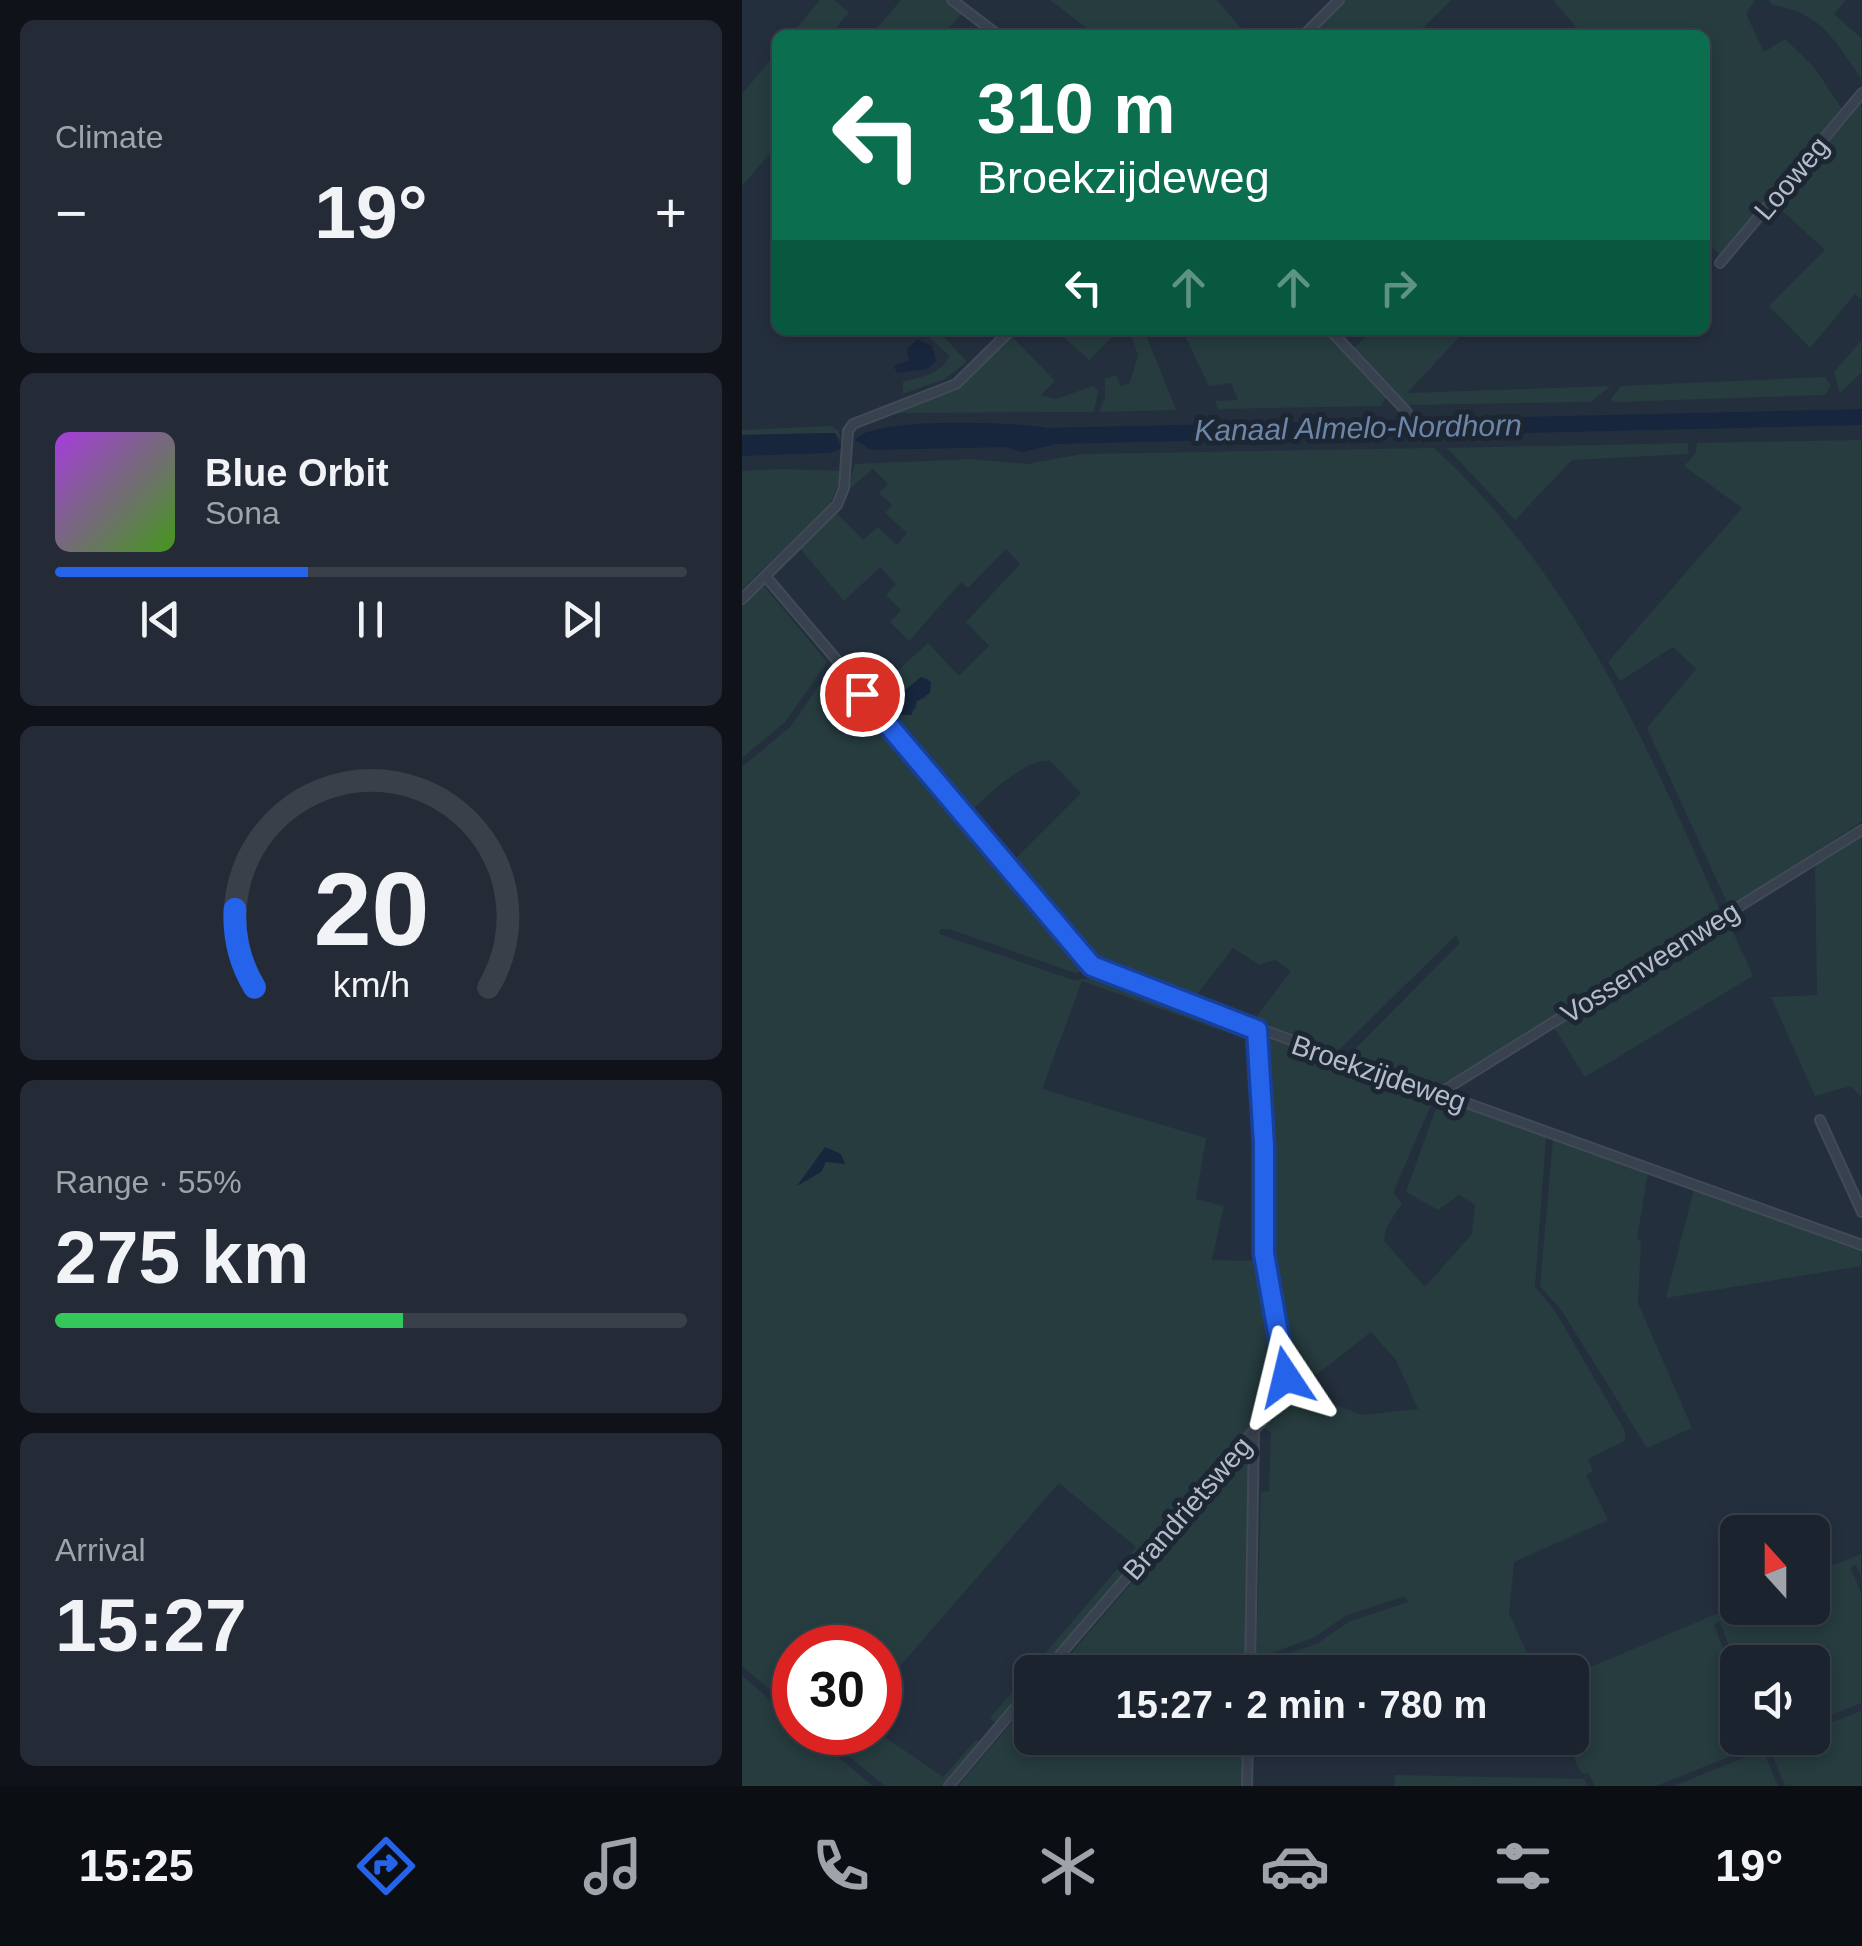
<!DOCTYPE html>
<html lang="en">
<head>
<meta charset="utf-8">
<style>
	body { margin:0; font-family:Arial,sans-serif; background:#242b36; color:#f1f3f6; height:100vh; display:flex; flex-direction:column; font-size:38px; white-space:nowrap }
	* { box-sizing:border-box; margin:0 }
	p { font-size:32px; color:#a0a4aa }
	.icon { flex:none; width:55px; height:55px; fill:none; stroke:currentColor; stroke-width:2; stroke-linecap:round; stroke-linejoin:round }
	.map { position:relative; flex:1; overflow:hidden }
	.sheet { display:flex; flex-direction:column; gap:20px; padding:20px; background:#0f1319; width:742px }
	.sheet>* { flex:none }
	.top-card { position:absolute; left:30px; top:30px; width:938px; height:305px; border-radius:15px; box-shadow:0 5px 15px #0003,0 0 0 2px #39404a; background:#0b6e4f; color:#fff; overflow:hidden }
	.needle { width:65px; rotate:339deg }
	.fabs { position:absolute; left:978px; top:1515px; display:grid; gap:20px }
	.fabs a { display:grid; place-items:center; width:110px; height:110px; border-radius:15px; background:#1b232e; box-shadow:0 5px 15px #0003,0 0 0 2px #39404a; font-size:50px }
	.speed { position:absolute; left:30px; top:1625px; display:flex; gap:20px; font-size:50px; font-weight:700; text-align:center }
	.speed>* { display:grid; place-content:center; width:130px; height:130px; border-radius:50%; background:#1b232e; box-shadow:0 5px 15px #0003,0 0 0 2px #39404a; line-height:1 }
	.speed .limit { border:15px solid #d22; background:#fff; color:#111 }
	.pin { position:absolute; display:grid; place-items:center; width:85px; height:85px; color:#fff; margin:-42px; border:5px solid #fff; border-radius:50%; box-shadow:0 2px 10px #0007 }
	.me { position:absolute; width:110px; margin:-55px; rotate:350deg; stroke-linejoin:round; filter:drop-shadow(0 0 8px #0008) }
	.turn { display:flex; align-items:center; gap:35px; height:210px; padding:0 40px; font-size:45px }
	.turn .icon { width:130px; height:130px; stroke-width:2.5 }
	.turn b { display:block; font-size:70px; line-height:85px }
	.lanes { display:flex; align-items:center; height:95px; padding:0 40px; background:#0003; justify-content:center; gap:50px; direction:ltr }
	.lanes .off { opacity:.35 }
	.big { font-size:75px; font-weight:700; line-height:1.1 }
	.sheet .widget { flex:1; display:flex; flex-direction:column; justify-content:center; gap:15px; min-width:0; padding:0 35px; border-radius:15px; background:#242b36 }
	.sheet .dial { align-items:center; gap:0 }
	.dial svg { height:260px; overflow:visible; fill:none; stroke:#39404a; stroke-width:7; stroke-linecap:round; text-anchor:middle }
	.dial text { fill:#f1f3f6; stroke:none }
	.song { display:flex; align-items:center; gap:30px }
	.cover { width:120px; height:120px; border-radius:15px; background:linear-gradient(135deg,hsl(280 70% 55%),hsl(100 70% 35%)) }
	.played { height:10px; border-radius:5px; background:linear-gradient(90deg,#2563eb 40%,#39404a 40%) }
	.keys { display:flex; justify-content:space-around; direction:ltr }
	.heat { display:flex; justify-content:space-between; align-items:center; font-size:55px; direction:ltr }
	.charge { height:15px; border-radius:8px; background:linear-gradient(90deg,#34c759 55%,#39404a 0) }
	.trip { position:absolute; left:272px; top:1655px; width:575px; height:100px; border-radius:15px; background:#1b232e; box-shadow:0 5px 15px #0003,0 0 0 2px #39404a; font-weight:700; line-height:100px; text-align:center }
	.tabs { display:flex; height:160px; justify-content:space-around; align-items:center; background:#0b0e12; color:#a0a4aa }
	.tabs .icon { width:70px; height:70px }
	.tabs .selected { color:#2563eb }
	.tabs b { font-size:45px; color:#f1f3f6 }
	main { display:flex; flex:1; min-height:0 }
	.map>svg:first-child { display:block }
	.green { fill:#263c3f; fill-rule:evenodd }
	.water { fill:#17263c }
	.lines { fill:none; stroke-linecap:round; stroke-linejoin:round }
	.minor-casing { stroke:#414a57; stroke-width:12 }
	.minor { stroke:#38414e; stroke-width:8 }
	.route-casing { stroke:#184099; stroke-width:25 }
	.route { stroke:#2563eb; stroke-width:18 }
	.labels { text-anchor:middle; stroke-width:10; stroke-linejoin:round; paint-order:stroke }
	.street-label { font-size:28px; fill:#b4bcc9; stroke:#1d2633 }
	.water-label { font-size:30px; font-style:italic; fill:#6d86a8; stroke:#1d2633 }
</style>
</head>
<body>
<main>
<section class="sheet">
<div class="widget"><p>Climate</p>
<div class="heat"><a>−</a><b class="big">19°</b><a>+</a></div>
</div>
<div class="widget">
<div class="song"><i class="cover"></i><div><b>Blue Orbit</b><p>Sona</p></div></div>
<div class="played"></div>
<div class="keys"><svg class="icon" aria-label="previous" viewBox="0 0 24 24"><path d="M18 5L8 12l10 7zM5 5v14"/></svg><svg class="icon" aria-label="pause" viewBox="0 0 24 24"><path d="M8 5v14M16 5v14"/></svg><svg class="icon" aria-label="next" viewBox="0 0 24 24"><path d="M6 5l10 7-10 7zM19 5v14"/></svg></div>
</div>
<div class="widget dial"><svg viewBox="0 0 100 80">
<path d="M14 69A42 42 0 1 1 86 69"/>
<path d="M14 69A42 42 0 0 1 8 45" stroke="#2563eb"/>
<text x="50" y="56" font-size="32" font-weight="700">20</text>
<text x="50" y="72" font-size="11">km/h</text>
</svg></div>
<div class="widget"><p>Range · 55%</p><b class="big">275 km</b><div class="charge"></div></div>
<div class="widget"><p>Arrival</p><b class="big">15:27</b></div>
</section>
<div class="map">
<svg width="1120" height="1786" viewBox="0 0 1120 1786">
	<rect width="100%" height="100%" fill="#242f3e"/>
	<g class="green">
		<path d="M78 0H92L107 12 91 31 95 35H49Z"/>
		<path d="M159 0H204L221 13 200 35H129Z"/>
		<path d="M308 0H475L505 35H354Z"/>
		<path d="M596 0H709L674 35H562Z"/>
		<path d="M811 0H1013L1004 14 1022 52 1043 39 1072 67 1100 109 978 255 963 239 962 35H841Z"/>
		<path d="M1026 0H1104L1092 14 1119 38V78C1091 39 1080 13 1030 5Z"/>
		<path d="M35 52V154L30 151 0 186V94Z"/>
		<path d="M1119 97V299L1113 294 1068 348 1027 306 1083 250 1032 203Z"/>
		<path d="M180 330H196L225 362 201 380 161 394V382C178 377 200 374 207 356Z"/>
		<path d="M314 330H377L347 360Z"/>
		<path d="M387 330H402L434 410 357 412 363 397V379L374 375 379 386 388 383 396 355Z"/>
		<path d="M440 330H585L646 394 639 406 476 409 473 401 496 400 489 383 467 386Z"/>
		<path d="M631 330H724L665 393 869 386 848 402 665 405 612 348Z"/>
		<path d="M269 335 313 381 299 395 314 399 351 386 356 391 352 412 141 413 215 386Z"/>
		<path d="M1119 341V373L1098 393 1092 372Z"/>
		<path d="M1083 377 1089 386 1083 395 872 402 869 399 879 386Z"/>
		<path d="M88 426 96 430 99 440 92 433 0 435V430Z"/>
		<path d="M1119 440V822L988 909 905 728 954 669 931 647 878 681 866 662 1000 508 942 466 954 453 955 443Z"/>
		<path d="M946 443V454L830 460 773 520 705 448Z"/>
		<path d="M692 448C829 572 908 748 980 915L695 1087 608 1054 718 943 714 935 595 1052 510 1023 549 971 533 960 517 965 491 948 449 1002 366 973 340 953 267 865 339 793 308 761C283 758 243 797 225 815L127 697 186 643 217 676 247 646 224 622 278 564 264 549 226 588 219 582 167 641 148 622 159 610 144 595 154 584 138 567 102 601 57 547 92 510 121 540 136 527 155 545 165 533 143 513 150 505 137 493 146 484 131 469 105 491 113 464 230 459 285 464 340 454ZM179 677 187 679 184 698 175 701 174 709 153 703Z"/>
		<path d="M40 469 102 471 87 506 0 589V471Z"/>
		<path d="M22 586 85 662 43 722 0 758V603Z"/>
		<path d="M90 667 346 970 333 973 207 929H198L197 934 331 980 353 978 504 1031 512 1042 340 981 300 1089 464 1138 454 1199 482 1206 470 1260 520 1261 543 1386 540 1395 299 1672H290V1683L255 1724 248 1718 394 1547 317 1483 138 1689V1648H52V1710L0 1666V767L48 727Z"/>
		<path d="M1119 833V1097L1109 1086 1073 1096 1029 997 1075 995 1073 862Z"/>
		<path d="M984 917 1011 976 843 1077 810 1024Z"/>
		<path d="M523 1037 692 1098 653 1188 652 1194 660 1203 644 1228 642 1241 683 1287 730 1234 733 1205 717 1195 696 1210 664 1192 697 1100 700 1097 804 1136 793 1287 813 1311 883 1431V1441L846 1459 851 1471 844 1475 866 1520 772 1562 767 1614 794 1672H515V1665L576 1643 606 1622 666 1602 663 1596 603 1616 573 1637 514 1659 519 1492 527 1491 529 1433 522 1428 547 1397 549 1387 620 1415 676 1409 654 1360 629 1332 564 1383 549 1379 527 1261 528 1183 519 1045Z"/>
		<path d="M811 1139 906 1173 895 1238 899 1243 896 1303 950 1428 905 1448 820 1311 798 1286Z"/>
		<path d="M952 1189 1119 1249V1266L924 1298Z"/>
		<path d="M510 1443 505 1672H313Z"/>
		<path d="M1119 1554V1576L1114 1565 1108 1567 1119 1592V1703L1070 1723V1662L995 1665 977 1621 972 1625 995 1684V1738H1016L1019 1744 914 1786H853L847 1774 839 1773 823 1738H830V1675L995 1605 1070 1608V1574Z"/>
		<path d="M0 1676 52 1720V1732L68 1733 131 1786H0Z"/>
		<path d="M290 1699V1738H504L502 1786H216Z"/>
		<path d="M1119 1711V1786H1043L1027 1747 1052 1738H1070V1730Z"/>
		<path d="M79 1733H137L201 1777 234 1740 238 1743 202 1786H143Z"/>
		<path d="M1021 1750 1036 1786H932Z"/>
		<path d="M653 1775 842 1779 846 1786H652Z"/>
	</g>
	<g class="water">
		<path d="M175 339 190 346 194 361 185 369 155 373 152 366 167 360 165 349Z"/>
		<path d="M1120 409 1119 425 315 444 280 452 264 447 129 450 113 440C128 416 276 422 305 428Z"/>
		<path d="M93 433 100 448 88 453 0 456V435Z"/>
		<path d="M179 677 189 682 188 693 175 701 169 715H157L152 707 157 695Z"/>
		<path d="M83 1147 99 1154 103 1164 84 1162 79 1172 55 1186Z"/>
	</g>
	<g class="lines">
		<g class="minor-casing">
			<g id="minor">
				<path d="M210 0 256 35"/>
				<path d="M562 35 597 0"/>
				<path d="M978 263 1120 93"/>
				<path d="M588 330 665 412"/>
				<path d="M25 578 360 972 1120 1245"/>
				<path d="M0 599 95 505 102 488 106 431 111 424 214 384 269 330"/>
				<path d="M696 1094 1120 830"/>
				<path d="M1078 1120 1120 1212"/>
				<path d="M303 1672 541 1397 544 1377 522 1254 523 1145 515 1030"/>
				<path d="M508 1672 512 1431"/>
				<path d="M207 1786 290 1688"/>
				<path d="M505 1786 506 1738"/>
			</g>
		</g>
		<use href="#minor" class="minor"/>
	</g>
	<g class="lines">
		<g class="route-casing">
			<path id="route" d="M120 694 350 966 515 1030 522 1145V1254L544 1377"/>
		</g>
		<use href="#route" class="route"/>
	</g>
	<g class="labels">
		<g class="street-label">
			<text transform="translate(1049 178) rotate(-50)" y="10">Looweg</text>
			<text transform="translate(908 962) rotate(-32)" y="10">Vossenveenweg</text>
			<text transform="translate(637 1073) rotate(19)" y="10">Broekzijdeweg</text>
			<text transform="translate(445 1508) rotate(-49)" y="10">Brandrietsweg</text>
		</g>
		<g class="water-label">
			<text transform="translate(616 428) rotate(-1)" y="10">Kanaal Almelo-Nordhorn</text>
		</g>
	</g>
</svg>
<div class="fabs">
<a><svg class="needle" viewBox="-14 -14 28 28"><path d="M0-13l5 13h-10z" fill="#e53935"/><path d="M0 13l5-13h-10z" fill="#a0a4aa"/></svg></a>
<a><svg class="icon" aria-label="sound" viewBox="0 0 24 24"><path d="M4 9h4l5-4v14l-5-4H4zM17 9q2 3 0 6"/></svg></a>
</div>
<div class="speed"><div class="limit">30</div></div>
<div class="pin" style="left:120px;top:694px;background:#d93025"><svg class="icon" aria-label="arrive" viewBox="0 0 24 24"><path d="M6 21V4h12l-3 4 3 4H6"/></svg></div>
<svg class="me" style="left:544px;top:1377px" viewBox="-20 -20 40 40"><path d="M0-17L14 15 0 8-14 15z" fill="#2563eb" stroke="#fff" stroke-width="4"/></svg>
<div class="trip">15:27 · 2 min · 780 m</div>
<div class="top-card">
<div class="turn"><svg class="icon" aria-label="left" viewBox="0 0 24 24"><path d="M17 20v-9H6M10 6l-5 5 5 5"/></svg><div><b>310 m</b>Broekzijdeweg</div></div>
<div class="lanes"><svg class="icon" aria-label="left" viewBox="0 0 24 24"><path d="M17 20v-9H6M10 6l-5 5 5 5"/></svg><svg class="icon off" aria-label="ahead" viewBox="0 0 24 24"><path d="M12 20V5M6 11l6-6 6 6"/></svg><svg class="icon off" aria-label="ahead" viewBox="0 0 24 24"><path d="M12 20V5M6 11l6-6 6 6"/></svg><svg class="icon off" aria-label="right" viewBox="0 0 24 24"><path d="M7 20v-9h11M14 6l5 5-5 5"/></svg></div>
</div>
</div>
</main>
<nav class="tabs">
<b>15:25</b>
<svg class="icon selected" aria-label="directions" viewBox="0 0 24 24"><path d="M12 3l9 9-9 9-9-9zM9 14v-3h6M13 9l2 2-2 2"/></svg>
<svg class="icon" aria-label="music" viewBox="0 0 24 24"><path d="M9 18V5l10-2v13"/><circle cx="6" cy="18" r="3"/><circle cx="16" cy="16" r="3"/></svg>
<svg class="icon" aria-label="phone" viewBox="0 0 24 24"><path d="M5 4h4l2 5-3 2q2 4 5 5l2-3 5 2v4C11 20 4 13 5 4z"/></svg>
<svg class="icon" aria-label="climate" viewBox="0 0 24 24"><path d="M12 3v18M4 7l16 10M4 17L20 7"/></svg>
<svg class="icon" aria-label="car" viewBox="0 0 24 24"><path d="M5 17H2v-5l4-1 3-4h7l3 4 3 1v5h-3M9 17h6M6 11h13"/><circle cx="7" cy="17" r="2"/><circle cx="17" cy="17" r="2"/></svg>
<svg class="icon" aria-label="filters" viewBox="0 0 24 24"><path d="M4 7h16M4 17h16"/><circle cx="9" cy="7" r="2"/><circle cx="15" cy="17" r="2"/></svg>
<b>19°</b>
</nav>
</body>
</html>
